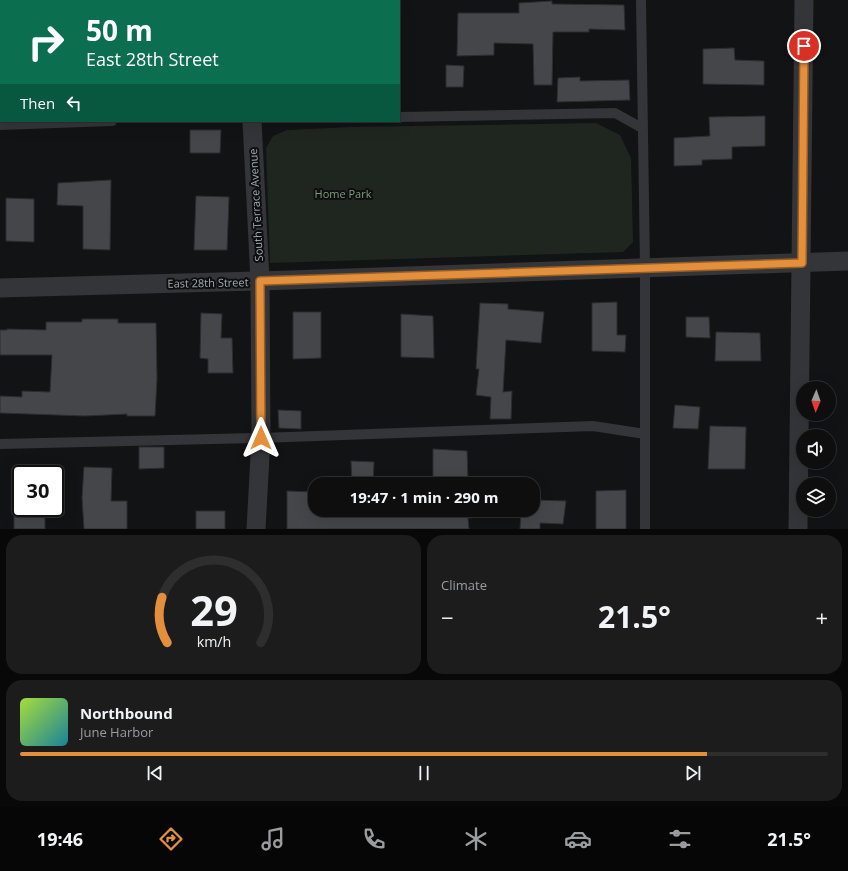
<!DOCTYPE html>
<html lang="en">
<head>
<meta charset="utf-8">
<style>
	body { margin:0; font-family:"Open Sans",sans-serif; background:#1c1c1d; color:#f1f3f6; height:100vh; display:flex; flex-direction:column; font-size:15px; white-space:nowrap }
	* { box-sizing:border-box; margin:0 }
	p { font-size:13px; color:#9b9c9e }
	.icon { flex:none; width:22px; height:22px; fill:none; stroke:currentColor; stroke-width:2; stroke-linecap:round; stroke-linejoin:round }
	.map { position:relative; height:529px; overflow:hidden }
	.sheet { display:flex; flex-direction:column; gap:6px; padding:6px; background:#080808; flex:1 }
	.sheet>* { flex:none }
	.top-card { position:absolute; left:0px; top:0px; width:400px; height:122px; box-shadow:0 4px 16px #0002,0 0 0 1px #2e2e2f; background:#0b6e4f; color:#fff; overflow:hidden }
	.needle { width:26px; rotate:182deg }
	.buttons { position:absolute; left:796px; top:381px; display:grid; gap:8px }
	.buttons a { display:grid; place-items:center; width:40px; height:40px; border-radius:50%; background:#0e0e0f; box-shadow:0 4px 16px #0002,0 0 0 1px #2e2e2f; font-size:20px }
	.speed { position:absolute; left:12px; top:465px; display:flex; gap:8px; font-size:20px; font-weight:700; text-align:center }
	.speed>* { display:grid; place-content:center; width:52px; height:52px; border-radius:50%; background:#0e0e0f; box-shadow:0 4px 16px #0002,0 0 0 1px #2e2e2f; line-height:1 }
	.speed .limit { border:2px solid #111; border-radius:6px; background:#fff; color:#111 }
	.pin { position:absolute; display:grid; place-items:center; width:34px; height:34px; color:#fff; margin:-17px; border:2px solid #fff; border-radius:50%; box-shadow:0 1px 4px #0007 }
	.me { position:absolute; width:44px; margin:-22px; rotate:0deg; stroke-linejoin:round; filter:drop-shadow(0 0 3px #0008) }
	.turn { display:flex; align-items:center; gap:14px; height:84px; padding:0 20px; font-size:18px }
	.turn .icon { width:52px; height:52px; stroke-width:2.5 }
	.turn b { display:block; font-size:28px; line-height:34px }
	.then { display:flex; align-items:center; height:38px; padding:0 20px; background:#0003; gap:8px; font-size:15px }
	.big { font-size:30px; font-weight:700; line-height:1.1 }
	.sheet .card { flex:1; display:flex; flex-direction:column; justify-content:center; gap:6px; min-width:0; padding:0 14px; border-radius:16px; background:#1c1c1d }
	.sheet .dial { align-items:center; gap:0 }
	.dial svg { height:104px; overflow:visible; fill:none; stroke:#2e2e2f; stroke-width:7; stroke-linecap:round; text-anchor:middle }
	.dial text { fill:#f1f3f6; stroke:none }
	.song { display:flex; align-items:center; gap:12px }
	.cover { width:48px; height:48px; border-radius:6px; background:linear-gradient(135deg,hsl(80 70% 55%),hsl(190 70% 35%)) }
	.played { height:4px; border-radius:2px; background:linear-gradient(90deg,#e38f3b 85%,#2e2e2f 85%) }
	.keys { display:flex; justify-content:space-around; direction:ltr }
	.heat { display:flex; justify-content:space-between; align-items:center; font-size:22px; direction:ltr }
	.sheet .tiles { flex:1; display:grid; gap:6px; grid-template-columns:1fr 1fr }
	.card:last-child { grid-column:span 2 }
	.trip { position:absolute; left:308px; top:477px; width:232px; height:40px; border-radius:16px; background:#0e0e0f; box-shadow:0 4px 16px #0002,0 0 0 1px #2e2e2f; font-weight:700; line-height:40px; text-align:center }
	.menu { display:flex; height:64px; justify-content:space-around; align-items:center; background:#060606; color:#9b9c9e }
	.menu .icon { width:28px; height:28px }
	.menu .on { color:#e38f3b }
	.menu b { font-size:18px; color:#f1f3f6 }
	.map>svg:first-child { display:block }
	.green { fill:#1f261f }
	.building { fill:#444649; stroke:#2c2d30 }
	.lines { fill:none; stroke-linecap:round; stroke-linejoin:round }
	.service { stroke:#343538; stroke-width:10 }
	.minor { stroke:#343538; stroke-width:19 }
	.route-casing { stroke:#945d26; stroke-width:10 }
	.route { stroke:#e38f3b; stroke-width:7 }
	.labels { text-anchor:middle; stroke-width:4; stroke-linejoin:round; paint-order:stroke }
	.park-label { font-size:11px; fill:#809d7d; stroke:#0d0e0f }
	.street-label { font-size:11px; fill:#a5acb3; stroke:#0d0e0f }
</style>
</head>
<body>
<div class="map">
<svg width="848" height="529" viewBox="0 0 848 529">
	<rect width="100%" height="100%" fill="#121314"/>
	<path class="green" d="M596 123 620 135 631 158 633 242 623 252 270 263 266 148 273 136 287 130 351 127Z"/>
	<g class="building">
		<path d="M552 1V4L624 5 625 30 589 29V32H553L552 85H534L533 44 494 43V55L457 56 458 13H519V3Z"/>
		<path d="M734 48 735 60 764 61V85L703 84V49Z"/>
		<path d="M446 65 464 66 463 87H446Z"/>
		<path d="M580 77V81L629 80 630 100 557 102 558 78Z"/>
		<path d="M765 116V146L732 147V159L702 160V165L674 166V138L710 136 709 117Z"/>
		<path d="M190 130H221L220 153H190Z"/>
		<path d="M111 180 110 250 83 249V206L57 205 58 183Z"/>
		<path d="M196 196 229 197 227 250H194Z"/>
		<path d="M6 198 34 199V242L6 241Z"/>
		<path d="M617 302V335H626L625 352 592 351V303Z"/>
		<path d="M480 303 508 304V309L544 312 541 343 506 340 503 392 512 391 511 419H490L491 397 476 395 479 369H476Z"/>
		<path d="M293 312H321V358L293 359Z"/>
		<path d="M201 313 222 314 221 338H232L233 373H208V359L200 358Z"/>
		<path d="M401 314 433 316 434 358 401 357Z"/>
		<path d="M686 317H709L710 338 686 337Z"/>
		<path d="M82 319H118V323H156L157 379 155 416H127V414L85 416 0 413V396L22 397V391L50 392 52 355H0V330H7V329L46 330V322H82Z"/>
		<path d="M716 332 760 333 761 361H715Z"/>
		<path d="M675 405 700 407 698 429 673 428Z"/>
		<path d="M278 410 301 411V429L279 428Z"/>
		<path d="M710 426 746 427 745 469H708Z"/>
		<path d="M139 447H164V468L139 469Z"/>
		<path d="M433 449 467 451 468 483 473 482V484H433Z"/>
		<path d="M351 461 374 462 373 484H352Z"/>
		<path d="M84 467 112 468 111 501H127V529H84L82 498Z"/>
		<path d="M626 490V529H596V491Z"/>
		<path d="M287 491 314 492V510H472V518H468L469 529H287Z"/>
		<path d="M533 500 566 501 563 524 540 523V529H520L521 510H533Z"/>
		<rect x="14" y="508" width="31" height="21"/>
		<rect x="196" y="511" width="29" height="18"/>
	</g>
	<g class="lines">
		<g class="service">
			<path d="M641 0 645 268V529"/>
			<path d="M399 117 615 113 642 128"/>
			<path d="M0 125 112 121"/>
			<path d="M0 444 261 438 593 426 645 434"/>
		</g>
		<g class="minor">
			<path d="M250 0V1"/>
			<path d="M252 121 260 281 261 438 256 529"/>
			<path d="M0 288 260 281 848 261"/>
			<path d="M798 529 804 0"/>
		</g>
	</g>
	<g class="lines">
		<g class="route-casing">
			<path id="route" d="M261 438 260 281 802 263 804 46"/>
		</g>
		<use href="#route" class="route"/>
	</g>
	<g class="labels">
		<g class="park-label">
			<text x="343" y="198">Home Park</text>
		</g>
		<g class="street-label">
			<text transform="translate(256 205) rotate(-93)" y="4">South Terrace Avenue</text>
			<text transform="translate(208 283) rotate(-1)" y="4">East 28th Street</text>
		</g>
	</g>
</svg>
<div class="buttons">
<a><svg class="needle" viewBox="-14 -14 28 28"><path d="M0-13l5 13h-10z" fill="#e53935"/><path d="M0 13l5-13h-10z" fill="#9b9c9e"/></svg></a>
<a><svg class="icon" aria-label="sound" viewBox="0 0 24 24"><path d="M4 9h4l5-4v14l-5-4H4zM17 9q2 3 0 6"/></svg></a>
<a><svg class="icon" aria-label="layers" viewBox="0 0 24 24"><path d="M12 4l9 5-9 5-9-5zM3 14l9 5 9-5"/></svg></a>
</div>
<div class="speed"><div class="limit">30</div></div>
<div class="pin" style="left:804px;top:46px;background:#d93025"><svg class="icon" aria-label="arrive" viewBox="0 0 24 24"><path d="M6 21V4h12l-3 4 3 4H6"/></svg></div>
<svg class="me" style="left:261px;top:438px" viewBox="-20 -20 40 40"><path d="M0-17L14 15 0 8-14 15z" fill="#e38f3b" stroke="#fff" stroke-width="4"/></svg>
<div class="trip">19:47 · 1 min · 290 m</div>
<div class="top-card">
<div class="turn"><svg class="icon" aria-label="right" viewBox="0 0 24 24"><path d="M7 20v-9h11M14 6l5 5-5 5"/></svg><div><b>50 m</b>East 28th Street</div></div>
<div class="then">Then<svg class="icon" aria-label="left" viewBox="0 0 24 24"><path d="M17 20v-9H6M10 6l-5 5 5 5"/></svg></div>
</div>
</div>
<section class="sheet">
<div class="tiles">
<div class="card dial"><svg viewBox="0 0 100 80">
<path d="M14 69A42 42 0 1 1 86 69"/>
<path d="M14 69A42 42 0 0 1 10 34" stroke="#e38f3b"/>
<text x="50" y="56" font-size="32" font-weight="700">29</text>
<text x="50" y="72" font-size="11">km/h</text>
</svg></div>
<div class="card"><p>Climate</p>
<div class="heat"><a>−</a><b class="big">21.5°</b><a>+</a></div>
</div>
<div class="card">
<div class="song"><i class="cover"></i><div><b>Northbound</b><p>June Harbor</p></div></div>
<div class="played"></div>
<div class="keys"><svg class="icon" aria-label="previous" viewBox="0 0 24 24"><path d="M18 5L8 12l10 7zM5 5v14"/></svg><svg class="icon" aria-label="pause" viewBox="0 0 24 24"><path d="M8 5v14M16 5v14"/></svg><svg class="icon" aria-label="next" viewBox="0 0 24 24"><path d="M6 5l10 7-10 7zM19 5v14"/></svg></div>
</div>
</div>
</section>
<nav class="menu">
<b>19:46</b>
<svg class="icon on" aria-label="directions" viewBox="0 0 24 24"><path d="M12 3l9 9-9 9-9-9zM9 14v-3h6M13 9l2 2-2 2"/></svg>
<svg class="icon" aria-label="music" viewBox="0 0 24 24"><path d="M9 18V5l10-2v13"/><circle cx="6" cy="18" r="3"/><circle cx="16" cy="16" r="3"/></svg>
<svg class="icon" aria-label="phone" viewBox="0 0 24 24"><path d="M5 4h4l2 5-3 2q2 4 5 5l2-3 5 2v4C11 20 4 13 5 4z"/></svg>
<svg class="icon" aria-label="climate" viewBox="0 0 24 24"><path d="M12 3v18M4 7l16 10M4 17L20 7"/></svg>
<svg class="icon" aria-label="car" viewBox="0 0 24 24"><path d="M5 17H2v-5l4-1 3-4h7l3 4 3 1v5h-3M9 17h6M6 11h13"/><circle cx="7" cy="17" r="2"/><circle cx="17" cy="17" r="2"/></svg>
<svg class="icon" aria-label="filters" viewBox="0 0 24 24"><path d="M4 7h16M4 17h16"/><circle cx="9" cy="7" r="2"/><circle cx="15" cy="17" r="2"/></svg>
<b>21.5°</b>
</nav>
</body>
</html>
